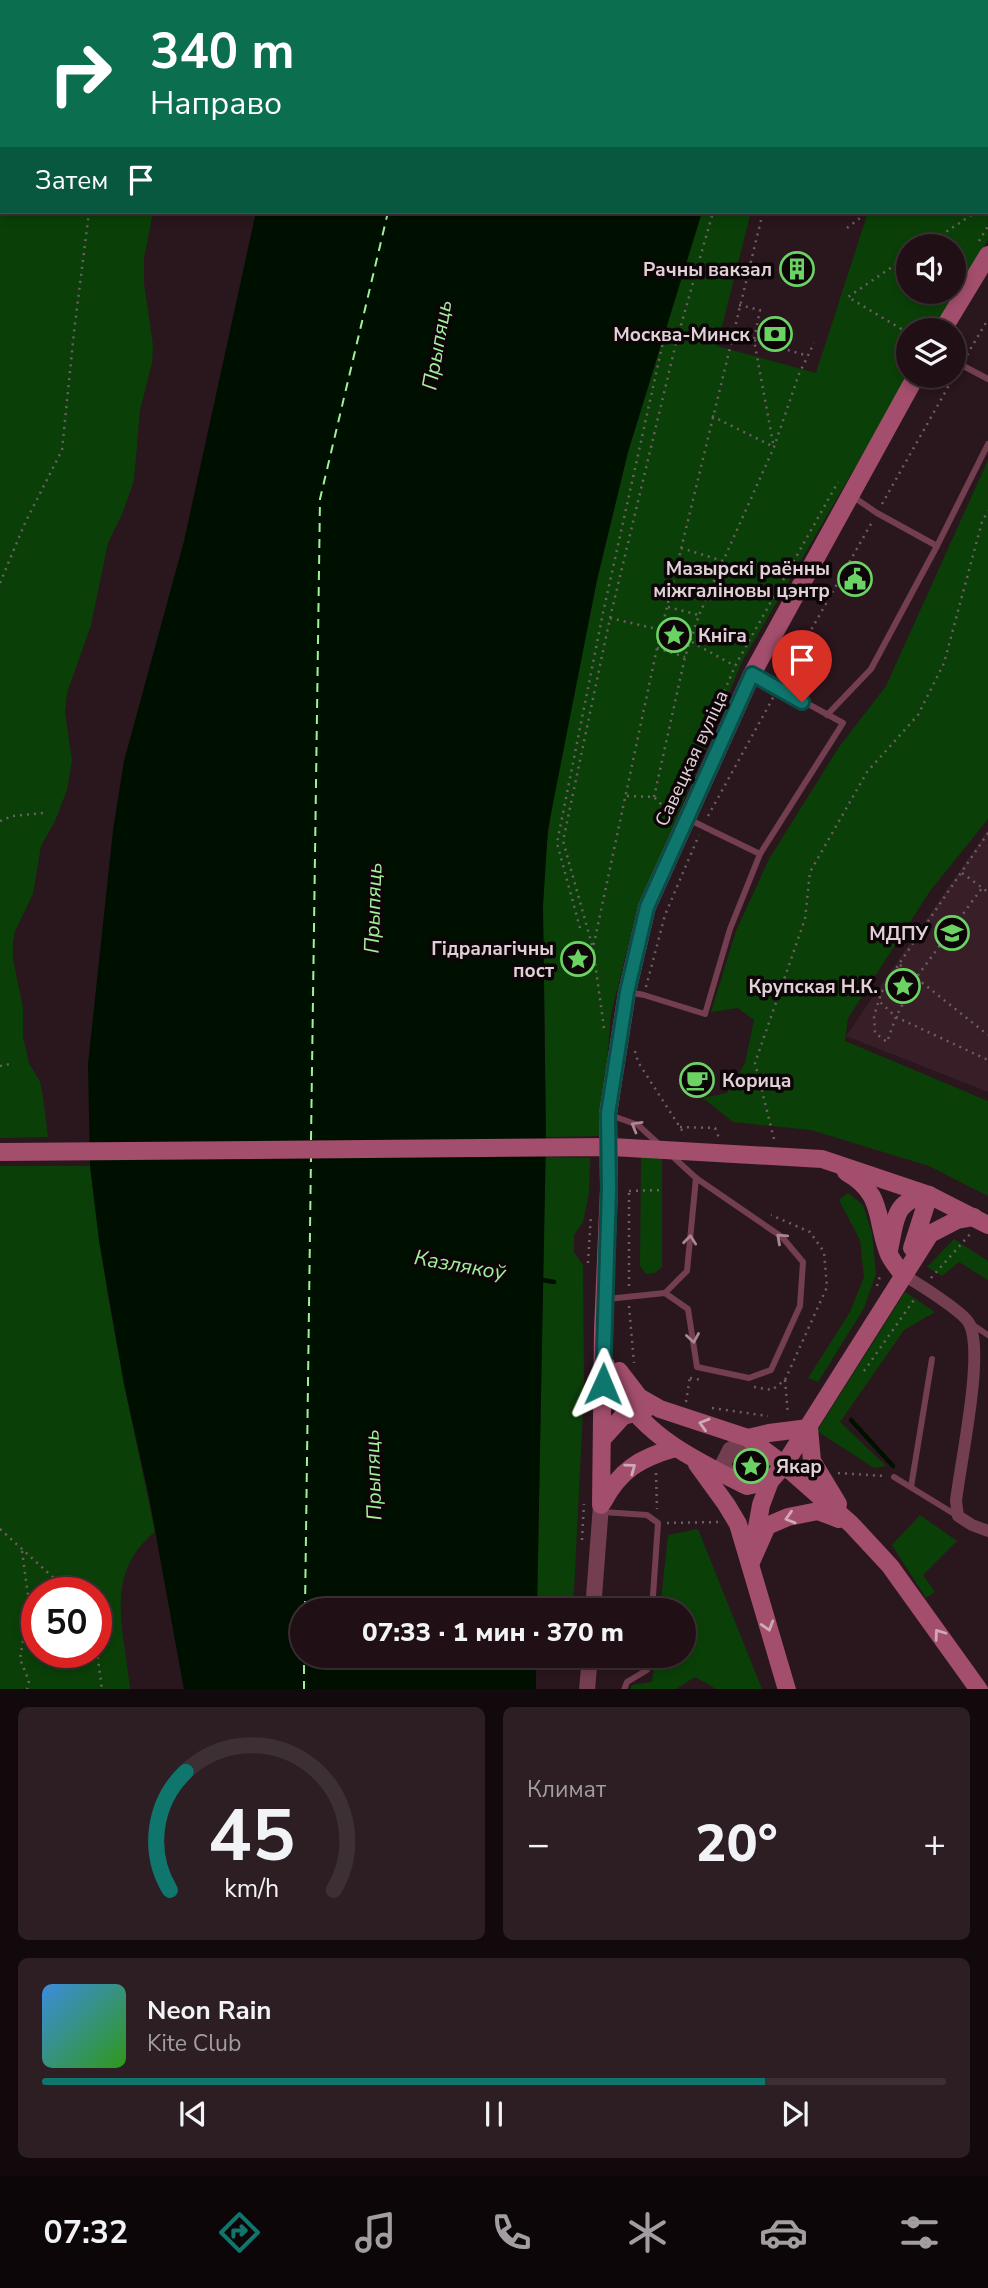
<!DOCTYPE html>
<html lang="ru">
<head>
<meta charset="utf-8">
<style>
	body { margin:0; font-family:"Nunito Sans",sans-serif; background:#2d1e23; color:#f1f3f6; height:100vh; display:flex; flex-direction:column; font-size:26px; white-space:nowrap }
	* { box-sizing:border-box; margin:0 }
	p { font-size:23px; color:#a29da1 }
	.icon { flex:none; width:38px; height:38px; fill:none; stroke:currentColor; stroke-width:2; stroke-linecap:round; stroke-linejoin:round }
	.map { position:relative; height:1689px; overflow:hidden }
	.drawer { display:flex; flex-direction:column; gap:18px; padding:18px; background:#12090c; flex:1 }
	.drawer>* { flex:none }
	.guide { position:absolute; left:0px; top:0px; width:989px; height:214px; box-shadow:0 4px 10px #0003,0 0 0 2px #3d3035; background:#0b6e4f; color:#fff; overflow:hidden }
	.tools { position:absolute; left:896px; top:234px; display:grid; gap:14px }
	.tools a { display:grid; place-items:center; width:70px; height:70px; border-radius:50%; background:#201016; box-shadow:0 4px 10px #0003,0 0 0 2px #3d3035; font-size:35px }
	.speed { position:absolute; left:21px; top:1577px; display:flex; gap:14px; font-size:35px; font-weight:700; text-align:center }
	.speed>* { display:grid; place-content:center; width:91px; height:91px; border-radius:50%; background:#201016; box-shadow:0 4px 10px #0003,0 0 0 2px #3d3035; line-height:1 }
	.speed .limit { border:10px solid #d22; background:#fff; color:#111 }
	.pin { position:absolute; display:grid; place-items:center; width:60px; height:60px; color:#fff; margin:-72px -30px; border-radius:50% 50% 50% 0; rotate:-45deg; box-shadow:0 0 7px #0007 }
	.pin .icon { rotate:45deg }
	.me { position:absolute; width:77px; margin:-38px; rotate:1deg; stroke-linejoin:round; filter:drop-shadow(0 0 5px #0008) }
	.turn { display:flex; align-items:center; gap:24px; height:147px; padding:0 35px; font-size:32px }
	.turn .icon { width:91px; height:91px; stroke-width:2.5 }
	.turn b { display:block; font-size:49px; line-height:60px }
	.then { display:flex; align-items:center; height:66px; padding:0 35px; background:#0003; gap:14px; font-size:26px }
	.big { font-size:52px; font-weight:800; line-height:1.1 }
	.drawer .card { flex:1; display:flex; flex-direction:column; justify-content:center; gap:10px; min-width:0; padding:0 24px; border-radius:10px; background:#2d1e23 }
	.drawer .dial { align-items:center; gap:0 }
	.dial svg { height:182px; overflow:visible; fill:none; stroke:#3d3035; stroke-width:7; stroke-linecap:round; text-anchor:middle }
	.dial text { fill:#f1f3f6; stroke:none }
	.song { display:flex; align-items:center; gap:21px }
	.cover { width:84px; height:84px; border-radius:10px; background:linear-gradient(135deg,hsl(210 70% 55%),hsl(110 70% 35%)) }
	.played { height:7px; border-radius:4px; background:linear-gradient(90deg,#0f766e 80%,#3d3035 80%) }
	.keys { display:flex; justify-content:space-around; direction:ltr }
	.heat { display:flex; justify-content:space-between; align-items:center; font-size:38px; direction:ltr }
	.drawer .tiles { flex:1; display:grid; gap:18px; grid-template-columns:1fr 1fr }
	.card:last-child { grid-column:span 2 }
	.trip { position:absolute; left:290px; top:1598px; width:406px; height:70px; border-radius:35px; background:#201016; box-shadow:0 4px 10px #0003,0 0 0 2px #3d3035; font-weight:800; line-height:70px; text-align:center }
	.dock { display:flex; height:112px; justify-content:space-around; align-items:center; background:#0d0609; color:#a29da1 }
	.dock .icon { width:49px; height:49px }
	.dock .active { color:#0f766e }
	.dock b { font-size:32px; color:#f1f3f6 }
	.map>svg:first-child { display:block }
	.built { fill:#381e27 }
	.green { fill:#0a4007; fill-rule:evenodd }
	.water { fill:#001000 }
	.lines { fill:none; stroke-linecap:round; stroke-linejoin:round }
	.stream { stroke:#001000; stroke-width:4.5 }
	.ferry { stroke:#a2f19a; stroke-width:2; stroke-dasharray:9 7; stroke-linecap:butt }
	.path { stroke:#6f5d63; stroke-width:2.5; stroke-dasharray:2 5; stroke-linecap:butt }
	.service { stroke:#723e50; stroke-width:6 }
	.minor { stroke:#723e50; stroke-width:12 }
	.tertiary { stroke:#723e50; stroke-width:16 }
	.secondary { stroke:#a24e6c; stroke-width:18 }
	.oneway { stroke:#a98893 }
	.oneway2 { stroke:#cdaab6 }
	.route-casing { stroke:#0a4d48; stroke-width:18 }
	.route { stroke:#0f766e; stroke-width:12 }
	.labels { text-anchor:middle; stroke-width:7; stroke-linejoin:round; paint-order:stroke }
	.poi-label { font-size:19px; font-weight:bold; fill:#e0d1d6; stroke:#0d0507; text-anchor:end }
	.street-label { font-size:19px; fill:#e0d1d6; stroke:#0d0507 }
	.water-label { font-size:21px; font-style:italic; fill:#a2f19a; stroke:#0d0507 }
</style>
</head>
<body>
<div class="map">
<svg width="988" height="1690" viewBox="0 0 988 1690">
	<rect width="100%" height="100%" fill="#2a161d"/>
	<path class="built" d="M988 830V1092L846 1036Z"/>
	<g class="green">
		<path d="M0 0H236V2H2V212H153L144 258V283L153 346 152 363 140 410 134 480 123 512 108 543 91 625 67 693 65 712 72 761 67 790 55 821 41 846 33 894 15 931 13 943V959L23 1008V1037L29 1063 40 1082 43 1096 48 1137 0 1138Z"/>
		<path d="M987 115 988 240 935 331H908V376L742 662 636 914 611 1014 601 1136 546 1137 543 906 544 864 554 792 597 580 628 452 702 212H751L717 346 816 373 868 212H987ZM908 247H954V292H908Z"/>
		<path d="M988 460V819L930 891 848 1018 845 1041 988 1101V1196L929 1166 811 1130 733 1122 703 1098 727 1093 745 1063 754 1020 738 1008 711 1012 736 931 769 859 839 747 886 686Z"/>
		<path d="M545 1157 590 1158 589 1193 583 1222 574 1235V1252L583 1265 584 1389 573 1610H537Z"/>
		<path d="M641 1157H662V1267L655 1273 646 1274 640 1266Z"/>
		<path d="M0 1166H90L107 1291 124 1384 155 1532C102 1574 125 1632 130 1689H0ZM37 1592H96V1652H37Z"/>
		<path d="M848 1193 863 1205 872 1233 876 1274 864 1308 818 1382 808 1378 850 1312 864 1277 860 1240 839 1200Z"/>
		<path d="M954 1239 988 1261V1280L959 1262 942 1276 927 1267Z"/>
		<path d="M905 1292 935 1312 904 1330 840 1422 886 1466 874 1468 817 1431Z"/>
		<path d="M920 1515 957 1541 923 1575 935 1592 926 1598 892 1545Z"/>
		<path d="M698 1529 762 1689H716L695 1677 676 1689H630L632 1685 652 1682 655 1656H684V1610H660L668 1535Z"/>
	</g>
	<g class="water">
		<path d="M311 0H756V2H310Z"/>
		<path d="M256 212H702L628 452 597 580 548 829 543 906 546 1137 537 1610H303V1656H536V1689L184 1690 149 1497 124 1384 99 1241 90 1166 88 1064 113 830 124 761 184 541Z"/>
	</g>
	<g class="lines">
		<g class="stream">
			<path d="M537 1279 554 1282"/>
			<path d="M851 1420 893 1466"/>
		</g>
		<g class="ferry">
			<path d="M438 2V0"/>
			<path d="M311 1140 320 499 388 212"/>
			<path d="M305 1610 311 1156"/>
			<path d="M304 1690V1656"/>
		</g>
		<g class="path">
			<path d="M844 0V2"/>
			<path d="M166 2V0"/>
			<path d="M772 2 773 0"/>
			<path d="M819 2V0"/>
			<path d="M886 2 887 0"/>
			<path d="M987 164H988"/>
			<path d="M987 193 988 194"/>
			<path d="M987 204H988"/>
			<path d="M847 228 868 212"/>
			<path d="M979 241 988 226"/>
			<path d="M923 247 976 212"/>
			<path d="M908 256 848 297 908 333"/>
			<path d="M739 305 760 310 754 340"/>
			<path d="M967 355 988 319"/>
			<path d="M712 416 774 447"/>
			<path d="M773 443 754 340 808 356"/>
			<path d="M882 504 956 373"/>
			<path d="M681 548 723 561"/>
			<path d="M0 583 25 523 62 450 74 332 89 212"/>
			<path d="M668 607 699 615"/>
			<path d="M610 618 661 630"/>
			<path d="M692 642 735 666"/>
			<path d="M657 648 685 657"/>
			<path d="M784 678 872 522"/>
			<path d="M708 730 735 666 838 482"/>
			<path d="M627 796 654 797 672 815"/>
			<path d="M654 797 685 657 699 615 774 447 799 374 814 343"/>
			<path d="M708 816 774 696"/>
			<path d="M0 821 12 816 44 813"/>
			<path d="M988 833 899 964 881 993 879 1001 896 1017 988 1060"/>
			<path d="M962 873 988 892"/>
			<path d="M580 928 557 843 603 613 665 333"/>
			<path d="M592 945 563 841 610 618 676 343 713 212"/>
			<path d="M900 965 988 1035"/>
			<path d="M646 987 665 915 699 835"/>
			<path d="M878 1003 874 1016 875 1033 887 1042 896 1017 916 978 982 888"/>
			<path d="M604 1028 593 948 657 648 763 212"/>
			<path d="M635 1051 638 1062 685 1135"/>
			<path d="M0 1066 10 1064"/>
			<path d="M680 1127 715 1128 719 1138"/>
			<path d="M774 1139 755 1063 805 919 810 872 867 772 918 715 944 663 982 522 988 511"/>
			<path d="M629 1191 664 1190"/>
			<path d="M588 1263 591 1214"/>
			<path d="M931 1278 971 1233"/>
			<path d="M629 1286V1191"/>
			<path d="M877 1286 881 1273"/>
			<path d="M629 1306 634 1363"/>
			<path d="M864 1371 916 1297"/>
			<path d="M690 1378 702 1380"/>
			<path d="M785 1380 788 1415"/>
			<path d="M754 1387 772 1390 785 1380 827 1287 824 1252 810 1232 771 1215"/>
			<path d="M686 1402 690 1377"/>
			<path d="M712 1408 768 1416"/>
			<path d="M656 1473 657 1509"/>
			<path d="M838 1473 884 1476"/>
			<path d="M667 1523 720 1522"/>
			<path d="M0 1529 55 1579 64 1592"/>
			<path d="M582 1540 584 1504"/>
			<path d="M22 1551 29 1603 20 1659 29 1681 27 1690"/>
			<path d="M96 1643 102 1690"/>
		</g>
		<g class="service">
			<path d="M954 361 988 379"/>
			<path d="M937 546 988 444"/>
			<path d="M753 674 843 723 760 854"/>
			<path d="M827 715 871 669 937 546 877 513 852 496"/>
			<path d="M628 992 644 995 705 1014 730 929 760 854 688 819"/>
			<path d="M610 1115 638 1125 662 1147"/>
			<path d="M665 1293 687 1271 696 1178"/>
			<path d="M607 1299 665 1293 688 1309 697 1367 749 1378 771 1370 800 1306 803 1262 782 1237 696 1178 670 1154"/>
			<path d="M970 1323 988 1335"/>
			<path d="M894 1477 956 1515"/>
			<path d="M911 1487 932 1359"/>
			<path d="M603 1512 647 1515 658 1523 652 1610"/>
			<path d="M624 1690 627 1682 647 1670 648 1656"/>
		</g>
		<path class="minor" d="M903 1275C916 1282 962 1311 969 1323 985 1352 960 1464 956 1501L958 1516 972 1525 988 1531"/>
		<g class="tertiary">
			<path d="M730 1478 723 1464 730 1450 748 1438"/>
			<path d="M593 1610 601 1505"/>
			<path d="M587 1690 590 1656"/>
		</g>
		<g class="secondary">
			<path d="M942 331 988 255"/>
			<path d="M0 1152 612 1147 822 1159 929 1195 988 1225"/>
			<path d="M846 1172C884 1194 875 1217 888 1252 891 1260 898 1268 903 1275"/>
			<path d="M912 1248 929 1195"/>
			<path d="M889 1250C896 1219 893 1200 929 1195"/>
			<path d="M606 1365C608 1373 613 1382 618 1389 647 1438 698 1462 747 1486L770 1481 784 1465 930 1234 957 1220 974 1217"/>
			<path d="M619 1371 639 1397 660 1409 748 1438 784 1465 851 1524 890 1566 979 1690"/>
			<path d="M809 1428 812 1461 838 1504"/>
			<path d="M603 1438 623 1416 645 1410"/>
			<path d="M748 1438 769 1433 809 1428"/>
			<path d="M697 1464 726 1504 738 1524 787 1690"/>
			<path d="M603 1502C620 1470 640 1458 675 1448"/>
			<path d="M601 1505 603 1330 609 1189 608 1114 627 992 647 907 752 674 916 376"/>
			<path d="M755 1538 761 1505 770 1481"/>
			<path d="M751 1562 767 1526 788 1517 818 1511 839 1519"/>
		</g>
	</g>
	<defs><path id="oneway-chevron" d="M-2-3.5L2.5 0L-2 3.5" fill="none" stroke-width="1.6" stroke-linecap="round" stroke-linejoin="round" transform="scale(1.75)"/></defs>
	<g class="oneway">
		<use href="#oneway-chevron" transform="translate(636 1126) rotate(-150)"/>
		<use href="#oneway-chevron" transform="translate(781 1238) rotate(-138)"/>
		<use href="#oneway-chevron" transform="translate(690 1240) rotate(-84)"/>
		<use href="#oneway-chevron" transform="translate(693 1338) rotate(81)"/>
	</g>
	<g class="oneway2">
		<use href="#oneway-chevron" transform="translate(704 1424) rotate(-163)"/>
		<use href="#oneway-chevron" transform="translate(631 1468) rotate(-36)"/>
		<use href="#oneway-chevron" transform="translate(790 1518) rotate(163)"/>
		<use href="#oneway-chevron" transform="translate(768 1626) rotate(73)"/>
		<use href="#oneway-chevron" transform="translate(939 1634) rotate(-126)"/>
	</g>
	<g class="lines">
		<g class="route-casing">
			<path id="route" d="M603 1384 609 1189 608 1114 627 992 647 907 752 674 802 702"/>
		</g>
		<use href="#route" class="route"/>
	</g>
	<defs>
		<g id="building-ring" transform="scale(1.75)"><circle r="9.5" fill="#0d0507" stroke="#6bd363" stroke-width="1.5"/><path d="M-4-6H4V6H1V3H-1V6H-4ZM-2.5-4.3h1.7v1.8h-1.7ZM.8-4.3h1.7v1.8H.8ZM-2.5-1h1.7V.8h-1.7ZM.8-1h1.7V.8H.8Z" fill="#6bd363"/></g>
		<g id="bank-ring" transform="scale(1.75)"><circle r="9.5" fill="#0d0507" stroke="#6bd363" stroke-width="1.5"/><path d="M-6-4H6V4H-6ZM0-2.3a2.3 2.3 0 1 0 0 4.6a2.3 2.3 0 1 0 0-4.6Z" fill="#6bd363"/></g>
		<g id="civic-ring" transform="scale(1.75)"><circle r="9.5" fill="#0d0507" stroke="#6bd363" stroke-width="1.5"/><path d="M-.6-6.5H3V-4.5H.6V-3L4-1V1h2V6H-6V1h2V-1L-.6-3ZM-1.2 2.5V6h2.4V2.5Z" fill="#6bd363"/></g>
		<g id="sight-ring" transform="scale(1.75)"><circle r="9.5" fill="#0d0507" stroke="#6bd363" stroke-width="1.5"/><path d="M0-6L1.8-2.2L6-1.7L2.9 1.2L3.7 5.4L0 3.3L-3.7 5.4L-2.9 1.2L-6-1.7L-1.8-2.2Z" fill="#6bd363"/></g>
		<g id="university-ring" transform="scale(1.75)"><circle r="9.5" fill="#0d0507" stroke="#6bd363" stroke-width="1.5"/><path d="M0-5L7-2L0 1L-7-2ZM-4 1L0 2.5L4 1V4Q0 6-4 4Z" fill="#6bd363"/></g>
		<g id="cafe-ring" transform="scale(1.75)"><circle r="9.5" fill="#0d0507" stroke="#6bd363" stroke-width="1.5"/><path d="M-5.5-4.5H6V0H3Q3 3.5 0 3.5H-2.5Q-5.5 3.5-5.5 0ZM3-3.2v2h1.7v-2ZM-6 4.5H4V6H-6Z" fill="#6bd363"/></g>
	</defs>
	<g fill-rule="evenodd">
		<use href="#building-ring" x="797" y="269"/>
		<use href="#bank-ring" x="775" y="334"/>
		<use href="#civic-ring" x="855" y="579"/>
		<use href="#sight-ring" x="674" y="635"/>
		<use href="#university-ring" x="952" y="933"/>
		<use href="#sight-ring" x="578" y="959"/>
		<use href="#sight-ring" x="903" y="986"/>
		<use href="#cafe-ring" x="697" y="1080"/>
		<use href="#sight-ring" x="751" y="1466"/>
	</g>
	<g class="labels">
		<g class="poi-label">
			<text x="772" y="276">Рачны вакзал</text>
			<text x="750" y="341">Москва-Минск</text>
			<text x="830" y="575">Мазырскі раённы<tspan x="830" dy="22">міжгаліновы цэнтр</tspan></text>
			<text x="698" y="642" text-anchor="start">Кніга</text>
			<text x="928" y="940">МДПУ</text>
			<text x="554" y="955">Гідралагічны<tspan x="554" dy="22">пост</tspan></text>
			<text x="878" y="993">Крупская Н.К.</text>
			<text x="722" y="1087" text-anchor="start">Корица</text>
			<text x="776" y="1473" text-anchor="start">Якар</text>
		</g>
		<g class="street-label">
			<text transform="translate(691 758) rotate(-65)" y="7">Савецкая вуліца</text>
		</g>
		<g class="water-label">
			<text transform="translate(437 345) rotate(-80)" y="7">Прыпяць</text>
			<text transform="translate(373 908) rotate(-88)" y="7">Прыпяць</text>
			<text transform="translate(460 1265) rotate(10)" y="7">Казлякоў</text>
			<text transform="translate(373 1475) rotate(-92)" y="7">Прыпяць</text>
		</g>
	</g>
</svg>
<div class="tools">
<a><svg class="icon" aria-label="sound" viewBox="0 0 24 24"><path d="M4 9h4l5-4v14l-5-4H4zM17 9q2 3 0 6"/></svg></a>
<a><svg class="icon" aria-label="layers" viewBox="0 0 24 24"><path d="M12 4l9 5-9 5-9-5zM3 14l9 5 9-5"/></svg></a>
</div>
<div class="speed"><div class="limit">50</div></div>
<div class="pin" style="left:802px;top:702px;background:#d93025"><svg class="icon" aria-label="arrive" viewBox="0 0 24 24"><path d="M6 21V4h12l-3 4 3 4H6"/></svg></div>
<svg class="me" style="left:603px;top:1384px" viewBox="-20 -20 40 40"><path d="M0-17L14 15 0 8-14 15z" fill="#0f766e" stroke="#fff" stroke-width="4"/></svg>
<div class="trip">07:33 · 1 мин · 370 m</div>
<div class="guide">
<div class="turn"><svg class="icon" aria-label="right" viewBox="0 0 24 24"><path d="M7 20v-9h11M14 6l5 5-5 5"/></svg><div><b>340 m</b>Направо</div></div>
<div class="then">Затем<svg class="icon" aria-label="arrive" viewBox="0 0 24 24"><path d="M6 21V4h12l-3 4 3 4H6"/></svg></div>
</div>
</div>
<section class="drawer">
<div class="tiles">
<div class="card dial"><svg viewBox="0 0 100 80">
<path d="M14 69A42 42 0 1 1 86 69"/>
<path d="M14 69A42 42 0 0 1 21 17" stroke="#0f766e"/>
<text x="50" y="56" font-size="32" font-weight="700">45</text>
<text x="50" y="72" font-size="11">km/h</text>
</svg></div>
<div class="card"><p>Климат</p>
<div class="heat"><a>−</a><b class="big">20°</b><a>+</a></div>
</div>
<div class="card">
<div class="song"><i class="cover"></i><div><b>Neon Rain</b><p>Kite Club</p></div></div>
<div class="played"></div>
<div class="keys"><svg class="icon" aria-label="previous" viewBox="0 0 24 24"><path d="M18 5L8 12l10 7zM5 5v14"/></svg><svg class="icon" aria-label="pause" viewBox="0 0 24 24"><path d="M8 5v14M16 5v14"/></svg><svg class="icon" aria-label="next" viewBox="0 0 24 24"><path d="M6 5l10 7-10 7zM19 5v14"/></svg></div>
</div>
</div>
</section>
<nav class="dock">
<b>07:32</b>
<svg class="icon active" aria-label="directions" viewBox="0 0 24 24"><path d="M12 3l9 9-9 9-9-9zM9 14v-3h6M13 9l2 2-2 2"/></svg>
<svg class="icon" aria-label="music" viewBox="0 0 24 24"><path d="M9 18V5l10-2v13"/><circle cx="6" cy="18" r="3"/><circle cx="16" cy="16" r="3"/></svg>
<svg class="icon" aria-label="phone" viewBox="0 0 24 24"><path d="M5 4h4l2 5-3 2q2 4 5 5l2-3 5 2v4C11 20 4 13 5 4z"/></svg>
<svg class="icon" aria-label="climate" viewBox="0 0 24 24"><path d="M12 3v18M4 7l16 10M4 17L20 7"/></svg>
<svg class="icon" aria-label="car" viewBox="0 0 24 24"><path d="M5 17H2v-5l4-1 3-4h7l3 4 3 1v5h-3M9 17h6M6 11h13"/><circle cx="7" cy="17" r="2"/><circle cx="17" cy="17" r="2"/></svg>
<svg class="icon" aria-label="filters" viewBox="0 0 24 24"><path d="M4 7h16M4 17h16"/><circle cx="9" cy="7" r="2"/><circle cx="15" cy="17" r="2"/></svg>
</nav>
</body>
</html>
